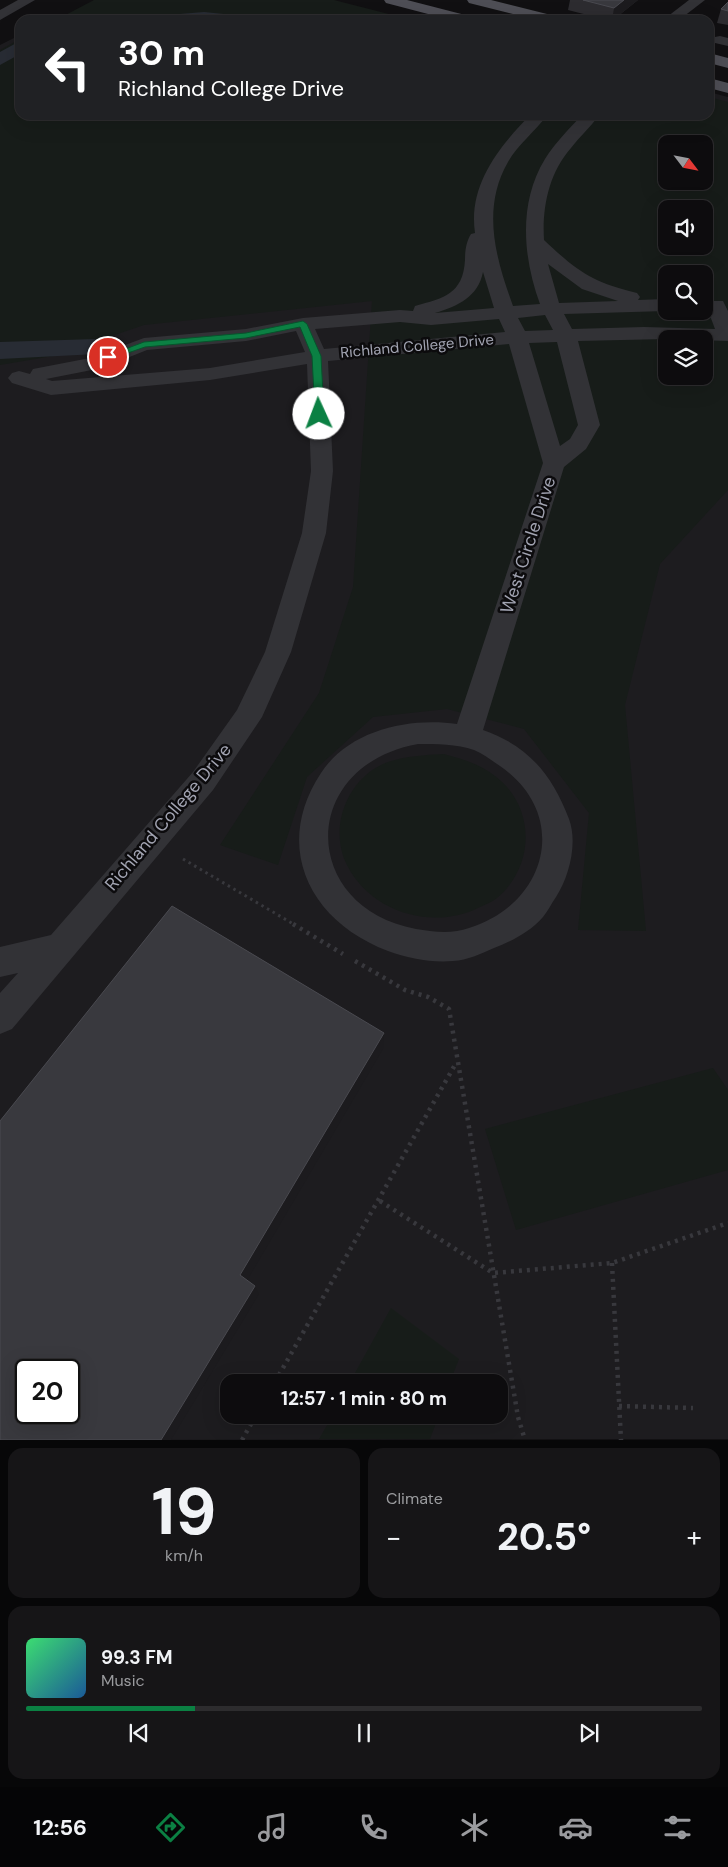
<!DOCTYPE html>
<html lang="en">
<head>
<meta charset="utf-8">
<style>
	body { margin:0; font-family:"DM Sans",sans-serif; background:#161517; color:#f1f3f6; height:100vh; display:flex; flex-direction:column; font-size:19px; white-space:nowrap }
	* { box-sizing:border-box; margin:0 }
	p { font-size:16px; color:#9a9b9e }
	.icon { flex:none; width:28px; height:28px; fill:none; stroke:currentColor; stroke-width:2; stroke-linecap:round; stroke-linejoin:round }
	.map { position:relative; height:1440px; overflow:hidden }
	.details { display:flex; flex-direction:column; gap:8px; padding:8px; background:#070708; flex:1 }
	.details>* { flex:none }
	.hud { position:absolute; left:15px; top:15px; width:699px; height:105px; border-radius:15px; box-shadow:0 5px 20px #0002,0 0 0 1px #2d2c2e; background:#202124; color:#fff; overflow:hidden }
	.needle { width:32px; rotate:122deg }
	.fabs { position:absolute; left:658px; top:135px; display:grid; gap:10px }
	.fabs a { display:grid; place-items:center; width:55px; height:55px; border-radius:10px; background:#0d0c0e; box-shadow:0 5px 20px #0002,0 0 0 1px #2d2c2e; font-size:25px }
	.speed { position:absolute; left:15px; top:1359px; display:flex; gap:10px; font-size:25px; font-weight:700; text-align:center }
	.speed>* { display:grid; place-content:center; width:65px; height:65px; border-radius:50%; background:#0d0c0e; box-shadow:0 5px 20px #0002,0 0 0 1px #2d2c2e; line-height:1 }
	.speed .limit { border:2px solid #111; border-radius:8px; background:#fff; color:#111 }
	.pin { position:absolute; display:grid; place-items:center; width:42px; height:42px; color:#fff; margin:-21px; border:2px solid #fff; border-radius:50%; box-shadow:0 1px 5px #0007 }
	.me { position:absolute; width:55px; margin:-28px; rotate:358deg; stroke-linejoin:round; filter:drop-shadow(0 0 4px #0008) }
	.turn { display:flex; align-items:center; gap:18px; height:105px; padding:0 20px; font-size:22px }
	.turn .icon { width:65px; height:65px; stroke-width:2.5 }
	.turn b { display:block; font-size:35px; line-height:42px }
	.big { font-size:38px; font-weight:700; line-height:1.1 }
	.details .card { flex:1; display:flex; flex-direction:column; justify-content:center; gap:8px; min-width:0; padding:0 18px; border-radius:15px; background:#161517 }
	.details .dial { align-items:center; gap:0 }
	.dial b { font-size:65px; line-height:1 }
	.song { display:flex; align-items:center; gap:15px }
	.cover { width:60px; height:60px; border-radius:8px; background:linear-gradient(135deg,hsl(140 70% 55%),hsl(210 70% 35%)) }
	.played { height:5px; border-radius:2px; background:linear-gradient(90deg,#0b8043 25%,#2d2c2e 25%) }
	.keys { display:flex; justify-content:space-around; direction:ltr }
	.heat { display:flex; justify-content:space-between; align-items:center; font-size:28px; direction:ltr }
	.details .tiles { flex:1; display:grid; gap:8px; grid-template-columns:1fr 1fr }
	.card:last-child { grid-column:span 2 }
	.trip { position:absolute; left:220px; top:1374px; width:288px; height:50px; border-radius:15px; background:#0d0c0e; box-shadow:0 5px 20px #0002,0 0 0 1px #2d2c2e; font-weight:700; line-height:50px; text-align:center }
	.tabs { display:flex; height:80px; justify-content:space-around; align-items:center; background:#050506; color:#9a9b9e }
	.tabs .icon { width:35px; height:35px }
	.tabs .active { color:#0b8043 }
	.tabs b { font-size:22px; color:#f1f3f6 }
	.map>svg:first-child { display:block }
	.built { fill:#1d1c1f; fill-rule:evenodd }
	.green { fill:#171c19; fill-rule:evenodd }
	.water { fill:#282c34 }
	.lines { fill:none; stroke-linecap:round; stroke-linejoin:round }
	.path-far1 { stroke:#38383d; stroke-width:3; stroke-dasharray:2.5 4; stroke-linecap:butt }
	.path { stroke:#38383d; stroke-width:4.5; stroke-dasharray:3 5; stroke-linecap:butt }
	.minor { fill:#323236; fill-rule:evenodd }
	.major { fill:#4e4e55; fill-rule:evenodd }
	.wall { fill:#2d2c30 }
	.shaded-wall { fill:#1c1b1e }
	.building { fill:#39393e; stroke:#4a4a50; fill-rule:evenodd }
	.route { fill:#0b8043; stroke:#07532c }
	.labels { text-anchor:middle; stroke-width:5; stroke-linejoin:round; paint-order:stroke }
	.far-street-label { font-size:15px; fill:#a2a4b2; stroke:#0c0b0d }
	.street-label { font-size:18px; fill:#a2a4b2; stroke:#0c0b0d }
</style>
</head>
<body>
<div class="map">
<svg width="728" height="1440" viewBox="0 0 728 1440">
	<rect width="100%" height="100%" fill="#111012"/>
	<path class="built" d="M20 35V115H709V92L728 97V1439L0 1440V45ZM666 144H704V181H666ZM666 209H704V246H666ZM666 274H704V311H666ZM666 339H704V376H666ZM26 1370H69V1412H26ZM229 1382H499V1415H229Z"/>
	<g class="green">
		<path d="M94 0H334L412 20H56Z"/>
		<path d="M20 39V115H709V97L728 102V490L660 564 625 705 646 931 578 930 589 813 524 729 447 709 373 717 307 777 278 865 220 845 319 693 353 587 372 301 144 325 53 356 0 365V50ZM666 144H704V181H666ZM666 209H704V246H666ZM666 274H704V311H666ZM666 339H704V376H666Z"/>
		<path d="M444 754C462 759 480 764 495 776 536 807 535 866 497 898 492 902 486 904 480 907 434 931 371 913 347 865 328 828 347 777 388 762 407 756 424 755 444 754Z"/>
		<path d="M713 1068 728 1090V1170L516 1230 485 1129Z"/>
		<path d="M391 1308 459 1359 450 1382H350Z"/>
		<path d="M333 1415H439L430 1439H319Z"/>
	</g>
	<g class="water">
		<path d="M204 12 282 20H111L119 19Z"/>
		<path d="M20 41V54L0 65V52Z"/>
		<path d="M96 339 103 348 97 354 0 359V342Z"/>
	</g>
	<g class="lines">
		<path class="path-far1" d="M183 859 295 925"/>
		<g class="path">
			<path d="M293 924 343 954"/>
			<path d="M355 961 405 990 428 997 449 1009 518 1417 525 1440"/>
			<path d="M380 1201 493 1273 612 1263 728 1223"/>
			<path d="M612 1263 621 1440"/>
			<path d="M275 1382 456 1063"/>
			<path d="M619 1406 693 1408"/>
			<path d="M242 1440 256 1415"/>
		</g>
		<g class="minor">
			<path d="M18 0H35L0 20V10Z"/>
			<path d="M689 0H705L679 20H663Z"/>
			<path d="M720 36 728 38V46L715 43 713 40 715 37Z"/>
			<path d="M530 115H547C535 132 518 144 508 162 481 209 496 259 513 306L540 304C523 258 518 203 545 159 555 143 569 129 582 115H599C591 127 580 136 571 148 549 173 542 207 544 240 578 272 592 282 637 293L640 297 638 300 666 299V311L564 314 572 329 644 327 715 329 706 305 709 301H723L728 311V341L666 339 578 341 600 425 586 449 564 467 483 730C529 746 552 775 569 819 578 843 569 877 556 897 551 904 548 911 543 917 530 932 512 941 494 948 480 954 468 960 453 961 431 963 408 958 388 951 310 922 272 847 321 773 349 730 409 717 457 724L543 463 509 344 328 361 333 471 326 533 291 652 262 717 213 790 12 1029 0 1034V993L18 973 0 977V947L51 935 193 772 237 710 265 652 302 533 311 471 307 364 210 380 51 395 12 383 8 378 12 373 19 371 30 374 33 369 90 358 144 338 246 329 303 318 400 310 413 311 415 306C444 298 463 294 465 260 465 251 466 242 471 234L475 233C468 185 499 147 530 115ZM548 264 582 289 618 301 559 303ZM483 272 494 308 435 313C458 306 478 297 483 272ZM545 315 553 330 525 331 518 318ZM499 319 505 332 324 349 315 329 400 322 431 325ZM296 331 305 352 210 368 52 381 46 379 102 368 147 350 246 341ZM557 342 578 425 570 439 560 446 529 343ZM418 744C436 744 457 744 474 750 484 754 492 761 500 766 571 815 547 904 469 928 453 934 433 932 416 929 300 908 297 766 418 744Z"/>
		</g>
		<g class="major">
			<path d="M384 0H407L473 17 475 20H451L386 3Z"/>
			<path d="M467 0H491L559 17 561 20H537L469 3Z"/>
			<path d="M709 53 728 58V68L709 63Z"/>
			<path d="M709 78 728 83V93L709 88Z"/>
		</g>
	</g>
	<g class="wall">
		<path d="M570 0H638L613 20H607L568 10Z"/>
		<path d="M728 2V25L717 23 721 9Z"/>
	</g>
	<g class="shaded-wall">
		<path d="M624 0H638L613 20H612L614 8Z"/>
		<path d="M384 1033 383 1049 245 1284 240 1275Z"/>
		<path d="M255 1286 259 1294 171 1440H161Z"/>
	</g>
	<g class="building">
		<path d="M583 0H624L614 8Z"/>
		<path d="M728 2V11L721 9Z"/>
		<path d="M172 906 384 1033 240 1275 255 1286 161 1440H0V1121ZM26 1370H69V1412H26Z"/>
	</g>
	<path class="route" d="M303 321 307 324 321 356 324 414 319 417 315 414 312 356 300 327 246 338 145 347 108 360 104 357 144 342 246 333Z"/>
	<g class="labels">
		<g class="far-street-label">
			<text transform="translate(417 346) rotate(-5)" y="5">Richland College Drive</text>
		</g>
		<g class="street-label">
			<text transform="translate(528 545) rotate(-72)" y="6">West Circle Drive</text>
			<text transform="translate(168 817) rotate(-50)" y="6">Richland College Drive</text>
		</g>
	</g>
</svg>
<div class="fabs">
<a><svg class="needle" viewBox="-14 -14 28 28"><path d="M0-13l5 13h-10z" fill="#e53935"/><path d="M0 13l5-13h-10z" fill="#9a9b9e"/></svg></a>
<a><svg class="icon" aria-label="sound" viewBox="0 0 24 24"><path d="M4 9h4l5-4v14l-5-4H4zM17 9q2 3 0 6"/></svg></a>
<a><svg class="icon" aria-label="search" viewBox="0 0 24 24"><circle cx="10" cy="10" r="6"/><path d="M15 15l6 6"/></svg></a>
<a><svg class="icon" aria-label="layers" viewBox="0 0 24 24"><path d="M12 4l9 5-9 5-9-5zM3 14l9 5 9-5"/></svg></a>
</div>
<div class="speed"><div class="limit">20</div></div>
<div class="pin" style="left:108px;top:357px;background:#d93025"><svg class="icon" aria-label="arrive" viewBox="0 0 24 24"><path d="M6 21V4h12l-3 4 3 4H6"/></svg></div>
<svg class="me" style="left:319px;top:414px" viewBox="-20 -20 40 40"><circle r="19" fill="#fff"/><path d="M0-13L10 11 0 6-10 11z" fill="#0b8043"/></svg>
<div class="trip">12:57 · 1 min · 80 m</div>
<div class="hud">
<div class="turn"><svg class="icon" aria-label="left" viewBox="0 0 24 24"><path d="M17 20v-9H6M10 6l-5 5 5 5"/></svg><div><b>30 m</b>Richland College Drive</div></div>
</div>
</div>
<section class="details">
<div class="tiles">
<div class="card dial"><b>19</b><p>km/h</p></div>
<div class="card"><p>Climate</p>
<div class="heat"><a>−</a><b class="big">20.5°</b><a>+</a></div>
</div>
<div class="card">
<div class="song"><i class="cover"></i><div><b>99.3 FM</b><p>Music</p></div></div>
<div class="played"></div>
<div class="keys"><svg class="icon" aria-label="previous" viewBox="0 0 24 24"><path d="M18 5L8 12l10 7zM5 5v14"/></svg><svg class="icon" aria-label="pause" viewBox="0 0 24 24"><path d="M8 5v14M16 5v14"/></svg><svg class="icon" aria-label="next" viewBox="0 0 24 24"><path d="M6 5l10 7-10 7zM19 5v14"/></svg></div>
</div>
</div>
</section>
<nav class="tabs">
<b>12:56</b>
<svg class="icon active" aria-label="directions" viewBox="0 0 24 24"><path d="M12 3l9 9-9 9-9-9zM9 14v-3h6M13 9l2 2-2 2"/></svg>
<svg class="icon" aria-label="music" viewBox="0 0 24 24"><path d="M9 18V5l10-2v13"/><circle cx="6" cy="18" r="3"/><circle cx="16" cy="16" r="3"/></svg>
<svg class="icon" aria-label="phone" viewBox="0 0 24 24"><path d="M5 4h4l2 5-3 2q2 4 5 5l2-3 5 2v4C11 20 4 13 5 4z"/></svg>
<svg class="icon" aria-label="climate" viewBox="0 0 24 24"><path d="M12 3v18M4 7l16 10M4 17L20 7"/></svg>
<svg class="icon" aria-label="car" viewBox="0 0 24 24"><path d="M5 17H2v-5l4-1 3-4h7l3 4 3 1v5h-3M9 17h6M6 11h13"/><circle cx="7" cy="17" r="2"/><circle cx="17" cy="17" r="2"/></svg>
<svg class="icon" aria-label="filters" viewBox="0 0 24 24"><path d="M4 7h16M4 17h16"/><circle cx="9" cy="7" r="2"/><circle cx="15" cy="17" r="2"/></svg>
</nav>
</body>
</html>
